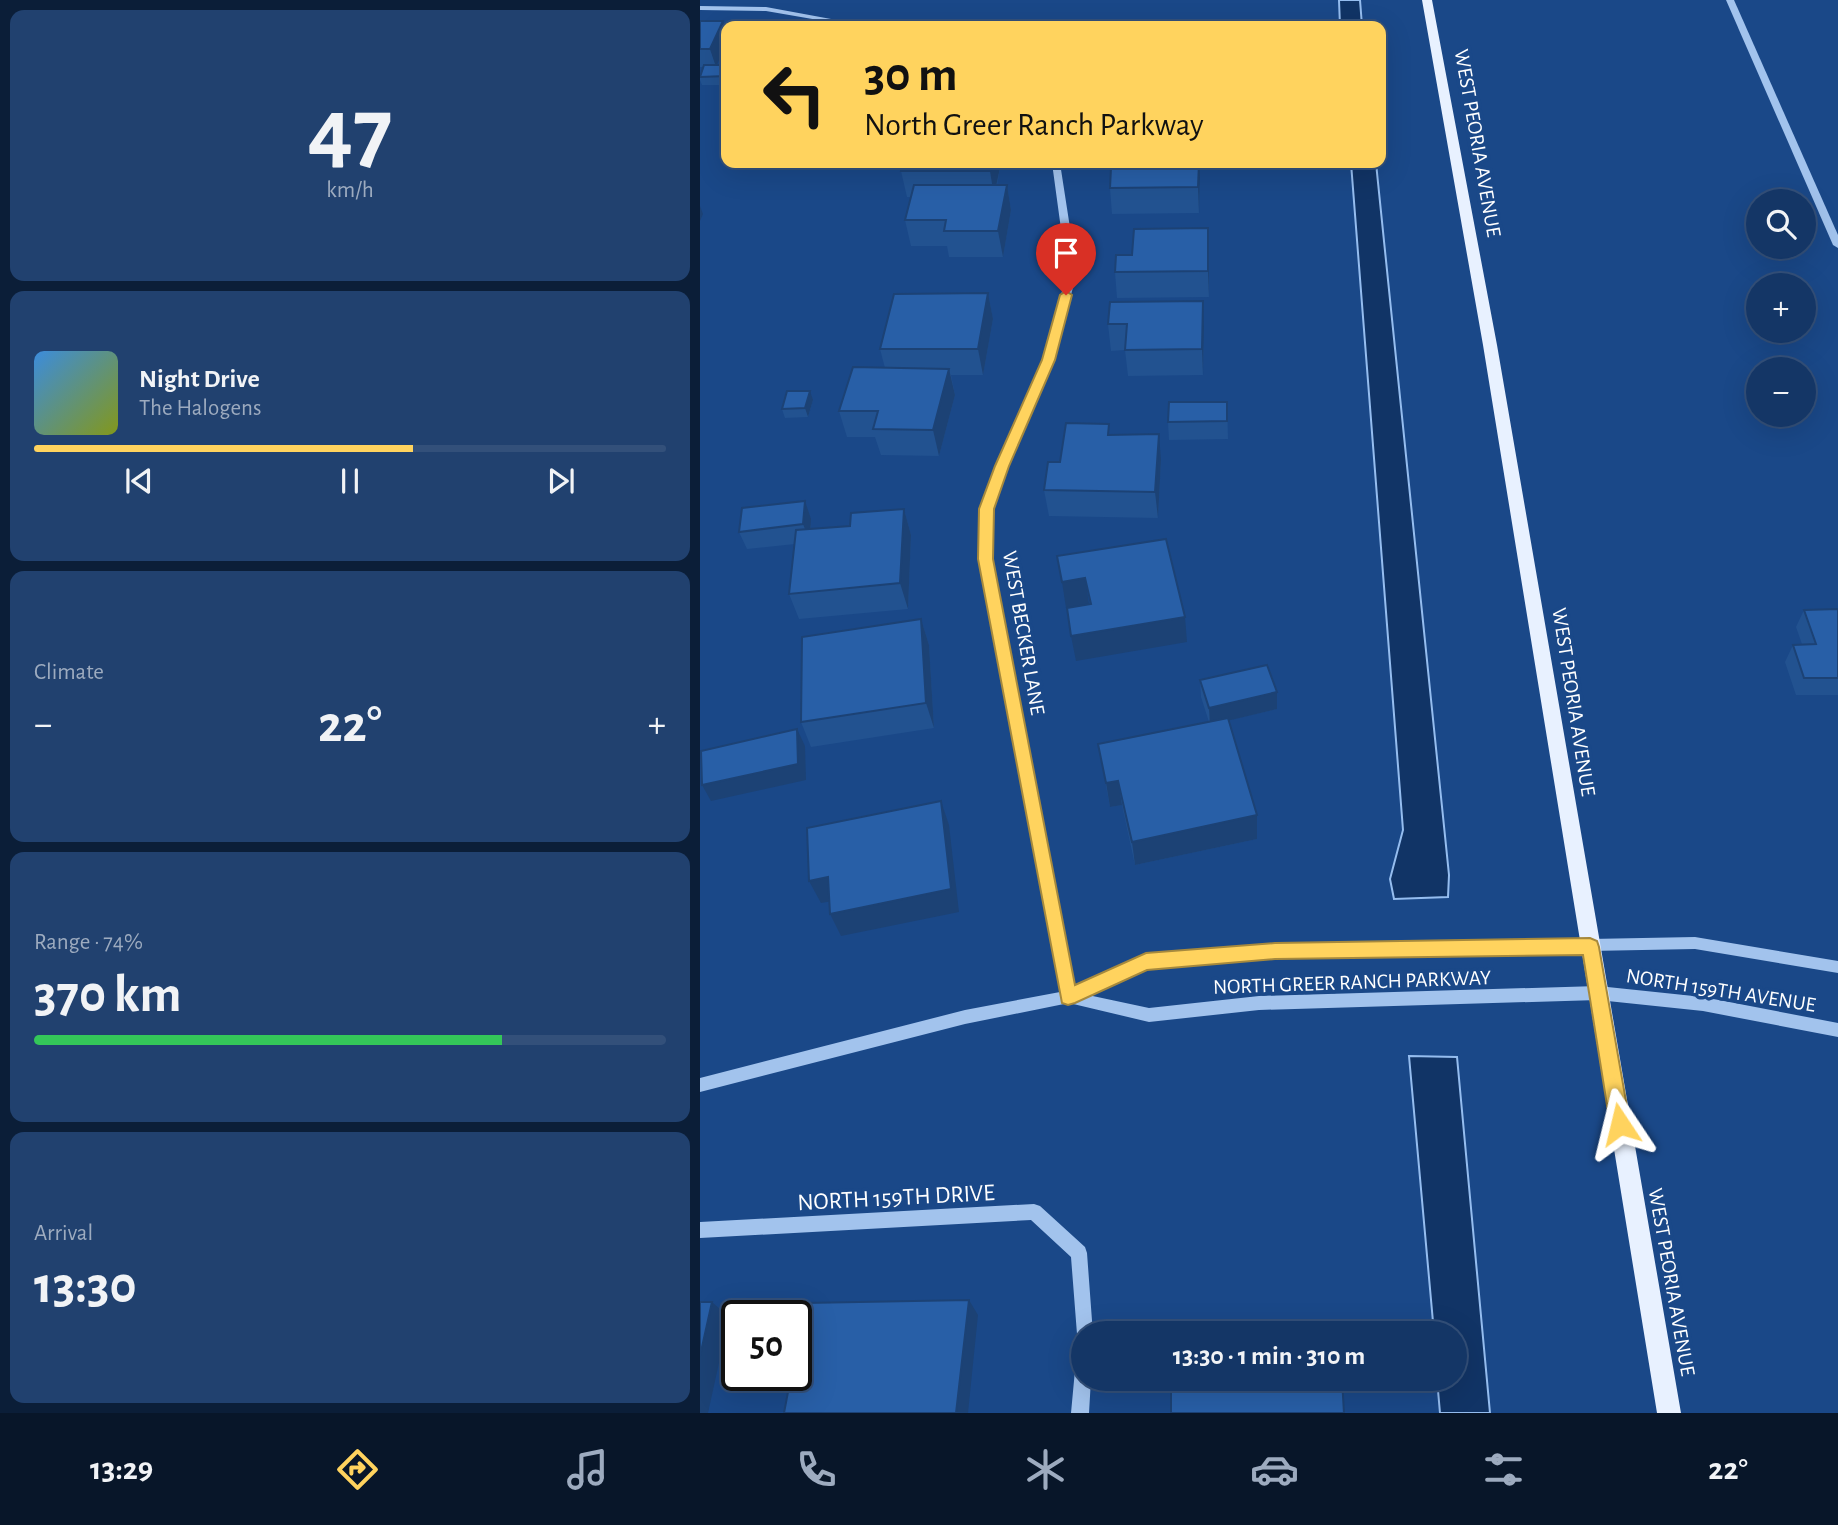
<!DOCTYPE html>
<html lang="en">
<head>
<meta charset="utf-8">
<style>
	body { margin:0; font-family:"Alegreya Sans",sans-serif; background:#21416f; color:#f1f3f6; height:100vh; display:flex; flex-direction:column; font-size:26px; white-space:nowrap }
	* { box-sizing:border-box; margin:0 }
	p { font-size:23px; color:#9dabbf }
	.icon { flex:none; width:38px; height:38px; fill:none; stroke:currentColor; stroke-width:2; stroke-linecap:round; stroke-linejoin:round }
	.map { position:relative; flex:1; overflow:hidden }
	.side { display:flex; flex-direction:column; gap:10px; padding:10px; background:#0b1e38; width:700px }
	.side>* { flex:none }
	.guide { position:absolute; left:21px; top:21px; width:665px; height:147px; border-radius:14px; box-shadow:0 7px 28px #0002,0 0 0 2px #33507a; background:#ffd35e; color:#111; overflow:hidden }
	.fabs { position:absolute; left:1046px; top:189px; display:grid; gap:14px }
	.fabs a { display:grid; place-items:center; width:70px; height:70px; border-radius:50%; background:#143666; box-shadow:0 7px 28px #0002,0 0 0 2px #33507a; font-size:35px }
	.speed { position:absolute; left:21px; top:1300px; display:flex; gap:14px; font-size:35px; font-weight:700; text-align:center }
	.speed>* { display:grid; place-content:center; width:91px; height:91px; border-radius:50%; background:#143666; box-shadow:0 7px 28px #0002,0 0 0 2px #33507a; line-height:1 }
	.speed .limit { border:4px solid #111; border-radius:10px; background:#fff; color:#111 }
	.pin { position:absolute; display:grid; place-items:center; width:60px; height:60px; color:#fff; margin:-72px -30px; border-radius:50% 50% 50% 0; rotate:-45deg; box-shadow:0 0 7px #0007 }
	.pin .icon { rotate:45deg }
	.me { position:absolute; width:77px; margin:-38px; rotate:350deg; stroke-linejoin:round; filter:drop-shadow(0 0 5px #0008) }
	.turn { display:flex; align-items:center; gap:24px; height:147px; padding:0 28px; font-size:32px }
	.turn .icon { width:91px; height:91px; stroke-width:2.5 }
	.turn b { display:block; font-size:49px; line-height:60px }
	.big { font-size:52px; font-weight:700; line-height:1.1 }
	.side .widget { flex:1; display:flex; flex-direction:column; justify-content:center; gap:10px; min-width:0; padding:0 24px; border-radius:14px; background:#21416f }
	.side .dial { align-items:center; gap:0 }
	.dial b { font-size:91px; line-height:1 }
	.song { display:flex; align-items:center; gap:21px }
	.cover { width:84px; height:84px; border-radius:10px; background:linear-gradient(135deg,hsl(210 70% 55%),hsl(70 70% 35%)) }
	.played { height:7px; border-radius:4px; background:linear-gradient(90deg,#ffd35e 60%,#33507a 60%) }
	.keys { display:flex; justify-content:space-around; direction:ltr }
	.heat { display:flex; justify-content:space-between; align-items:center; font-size:38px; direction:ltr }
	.charge { height:10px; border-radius:5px; background:linear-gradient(90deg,#34c759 74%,#33507a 0) }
	.trip { position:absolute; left:371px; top:1321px; width:396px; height:70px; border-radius:35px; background:#143666; box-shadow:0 7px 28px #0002,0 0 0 2px #33507a; font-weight:700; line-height:70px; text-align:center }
	.tab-bar { display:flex; height:112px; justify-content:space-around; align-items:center; background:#081629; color:#9dabbf }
	.tab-bar .icon { width:49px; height:49px }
	.tab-bar .on { color:#ffd35e }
	.tab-bar b { font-size:32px; color:#f1f3f6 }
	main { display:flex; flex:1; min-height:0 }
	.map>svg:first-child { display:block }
	.water { fill:#113466; stroke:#95bdef; stroke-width:2 }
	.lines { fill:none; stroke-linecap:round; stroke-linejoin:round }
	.minor { fill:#a2c3ed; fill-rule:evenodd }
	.major { fill:#e8f1ff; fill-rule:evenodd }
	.wall { fill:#225290 }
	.shaded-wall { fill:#1c4275 }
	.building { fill:#285fa7; stroke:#1c4275; stroke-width:2 }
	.route { fill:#ffd35e; stroke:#a6893d; stroke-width:2 }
	.labels { text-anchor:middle; stroke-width:7; stroke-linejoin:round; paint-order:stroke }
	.street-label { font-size:21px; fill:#fff; stroke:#1a4888 }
	.near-street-label { font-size:24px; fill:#fff; stroke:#1a4888 }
</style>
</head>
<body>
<main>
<section class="side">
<div class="widget dial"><b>47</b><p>km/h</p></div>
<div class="widget">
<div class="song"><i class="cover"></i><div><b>Night Drive</b><p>The Halogens</p></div></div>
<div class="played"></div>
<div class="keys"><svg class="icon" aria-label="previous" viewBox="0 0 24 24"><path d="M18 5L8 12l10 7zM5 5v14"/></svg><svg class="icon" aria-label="pause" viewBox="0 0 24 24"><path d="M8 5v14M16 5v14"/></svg><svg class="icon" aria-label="next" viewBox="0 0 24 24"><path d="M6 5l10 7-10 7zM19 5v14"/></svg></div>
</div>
<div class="widget"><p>Climate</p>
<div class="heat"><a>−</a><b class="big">22°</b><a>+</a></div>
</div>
<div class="widget"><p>Range · 74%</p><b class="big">370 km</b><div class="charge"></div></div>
<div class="widget"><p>Arrival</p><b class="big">13:30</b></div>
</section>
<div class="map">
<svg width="1138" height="1413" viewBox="0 0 1138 1413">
	<rect width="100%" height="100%" fill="#1a4888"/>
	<g class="water">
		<path d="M639 0H660L662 26H640Z"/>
		<path d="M651 163H676L749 875 748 897 694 899 690 879 703 830Z"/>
		<path d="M709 1056 757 1057 790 1413H740L737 1379H754V1334L734 1333Z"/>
	</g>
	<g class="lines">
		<g class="minor">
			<path d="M1026 0H1034L1138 235V248L1133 245Z"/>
			<path d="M0 6 66 7 169 26H153L66 11 0 10Z"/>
			<path d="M352 163H360L377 273 353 360 307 466 292 509V559L373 988 446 956 575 945 995 937 1138 961V973L995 949 575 957 447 968 388 995 449 1008 559 996 898 986 1003 997 1138 1023V1037L1003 1011 898 1000 559 1010 449 1022 369 1003 265 1024 0 1092V1078L265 1010 360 992 280 559 282 509 297 466 343 360 367 273Z"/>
			<path d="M334 1204 340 1206 385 1247 387 1253 393 1334H383V1342L379 1340 377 1334 371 1257 331 1220 0 1238V1222Z"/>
			<path d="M383 1362V1379H391L389 1413H371L375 1370 377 1364Z"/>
		</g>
		<path class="major" d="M722 0H732L797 345 981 1413H957L783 345Z"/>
	</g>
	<g class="wall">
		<path d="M0 21 16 65H26V85H2L0 80V74L4 67H0Z"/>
		<path d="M203 163H301L297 185H307L311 210 303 257H249L247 246H211L205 220 211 197H207L201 171Z"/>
		<path d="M430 163H533V168H500L499 213 412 214 410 188 429 168Z"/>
		<path d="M508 228 509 254V297L417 298 415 272 432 255Z"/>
		<path d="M288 293 293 319 283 375H251L255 395 239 456 181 455 175 437H147L139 411 185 368 180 349Z"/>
		<path d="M410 302 504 327 503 375 428 376 425 350 411 351 408 324Z"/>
		<path d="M113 400 108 417 85 418 82 409Z"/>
		<path d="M527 402 528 439 469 440 468 422Z"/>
		<path d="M410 435 461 460 458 518 349 516 344 490 360 462Z"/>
		<path d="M204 509 211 535 208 609 99 619 89 594 95 544 47 549 39 532 111 519V529L150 526Z"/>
		<path d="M1138 609V695H1096L1085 662 1093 645 1102 644 1096 627 1104 610Z"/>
		<path d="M221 619 229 645 234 728 111 747 101 722Z"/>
		<path d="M500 680 577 692V709L529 720 557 839 435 865 422 805 410 807 398 744 509 722 501 697Z"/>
	</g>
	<g class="shaded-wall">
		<path d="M23 21 26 30V44L16 67 10 49Z"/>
		<path d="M291 163H301L294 196 290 171Z"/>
		<path d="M499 163 500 176 499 213 498 187Z"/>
		<path d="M307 185 311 210 303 257 298 231Z"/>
		<path d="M0 206 3 214 0 221Z"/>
		<path d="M508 228 509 254V297L508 271Z"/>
		<path d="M288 293 293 319 283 375 278 349Z"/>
		<path d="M503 301 504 327 503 375 502 349Z"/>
		<path d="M249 369 255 395 239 456 233 430Z"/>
		<path d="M110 391 113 400 108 417 105 408Z"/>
		<path d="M459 434 461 460 458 518 455 492Z"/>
		<path d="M105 501 111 519 110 542 103 524Z"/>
		<path d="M204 509 211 535 208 609 200 583Z"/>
		<path d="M385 578 389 604 366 608 362 582Z"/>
		<path d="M485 617 487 642 376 661 371 636Z"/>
		<path d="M221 619 229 645 234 728 226 703Z"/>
		<path d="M577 692V709L510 725 509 708Z"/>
		<path d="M97 729 105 746 106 780 11 801 2 785Z"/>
		<path d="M418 781 422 805 410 807 406 783Z"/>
		<path d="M241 801 249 825 259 912 141 936 130 914Z"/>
		<path d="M557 815V839L435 865 432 842Z"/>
		<path d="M128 877 139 900 121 903 109 881Z"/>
		<path d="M269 1300 278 1315 268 1413H256Z"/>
		<path d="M12 1302 29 1317 8 1413H0V1356Z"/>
	</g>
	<g class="building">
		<path d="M0 21H23L10 49H0Z"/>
		<path d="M4 65H26V76L0 77Z"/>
		<path d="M203 163H291L290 171H201Z"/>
		<path d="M430 163H499L498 187 410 188 411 168H429Z"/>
		<path d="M214 185H307L298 231H244L246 220H205Z"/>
		<path d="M508 228V271L415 272 416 255H432L434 229Z"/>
		<path d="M288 293 278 349H180L194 294Z"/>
		<path d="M503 301 502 349 425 350 427 324H408L410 302Z"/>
		<path d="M153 367 249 369 233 430 173 429 178 411H139Z"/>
		<path d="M87 391H110L105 408 82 409Z"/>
		<path d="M469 402H527V421L468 422Z"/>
		<path d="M366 423 409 424 408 435 459 434 455 492 344 490 348 462H360Z"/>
		<path d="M105 501 103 524 39 532 42 508Z"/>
		<path d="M204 509 200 583 89 594 96 530 150 526 151 513Z"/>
		<path d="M466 539 485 617 371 636 367 608 391 604 385 578 362 582 357 556Z"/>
		<path d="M1138 609V678H1104L1093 645 1116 644 1104 610Z"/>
		<path d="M221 619 226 703 101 722 102 637Z"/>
		<path d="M567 665 577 692 509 708 500 680Z"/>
		<path d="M528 718 557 815 432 842 418 781 406 783 398 744Z"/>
		<path d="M97 729 98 764 2 785 1 751Z"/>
		<path d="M241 801 251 889 130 914 128 877 109 881 107 828Z"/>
		<path d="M269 1300 256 1413H84L91 1376H96V1348L104 1303Z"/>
		<path d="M0 1302H12L0 1356Z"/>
		<path d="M471 1379H642L644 1413H471Z"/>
	</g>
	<path class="route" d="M366 291 372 295 355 360 309 466 294 509 293 559 375 985 446 953 575 943 890 938 897 941 899 947 930 1124 927 1131 920 1134 913 1131 910 1124 883 955 575 959 447 970 375 1003 368 1005 362 1003 278 559 279 509 295 466 342 360 360 295Z"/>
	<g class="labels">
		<g class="street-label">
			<text transform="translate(778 143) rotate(80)" y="7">WEST PEORIA AVENUE</text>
			<text transform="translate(324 633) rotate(80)" y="7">WEST BECKER LANE</text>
			<text transform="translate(874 702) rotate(81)" y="7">WEST PEORIA AVENUE</text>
			<text transform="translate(652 982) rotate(-2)" y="7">NORTH GREER RANCH PARKWAY</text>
			<text transform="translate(1021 990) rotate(9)" y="7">NORTH 159TH AVENUE</text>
			<text transform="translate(972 1282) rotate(80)" y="7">WEST PEORIA AVENUE</text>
		</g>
		<g class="near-street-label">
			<text transform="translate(196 1197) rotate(-3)" y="8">NORTH 159TH DRIVE</text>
		</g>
	</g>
</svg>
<div class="fabs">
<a><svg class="icon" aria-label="search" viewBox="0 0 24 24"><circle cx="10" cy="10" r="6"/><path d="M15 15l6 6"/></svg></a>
<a>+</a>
<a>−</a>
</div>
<div class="speed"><div class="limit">50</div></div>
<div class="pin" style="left:366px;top:295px;background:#d93025"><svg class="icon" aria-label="arrive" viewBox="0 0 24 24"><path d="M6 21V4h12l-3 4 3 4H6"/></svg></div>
<svg class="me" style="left:920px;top:1124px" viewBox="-20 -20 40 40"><path d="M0-17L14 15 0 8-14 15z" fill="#ffd35e" stroke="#fff" stroke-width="4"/></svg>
<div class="trip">13:30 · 1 min · 310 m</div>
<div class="guide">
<div class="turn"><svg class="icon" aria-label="left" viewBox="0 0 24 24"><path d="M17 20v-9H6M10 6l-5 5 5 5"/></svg><div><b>30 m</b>North Greer Ranch Parkway</div></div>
</div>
</div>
</main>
<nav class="tab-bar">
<b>13:29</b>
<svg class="icon on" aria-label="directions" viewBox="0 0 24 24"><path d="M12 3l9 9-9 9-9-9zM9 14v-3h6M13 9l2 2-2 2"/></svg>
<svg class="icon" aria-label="music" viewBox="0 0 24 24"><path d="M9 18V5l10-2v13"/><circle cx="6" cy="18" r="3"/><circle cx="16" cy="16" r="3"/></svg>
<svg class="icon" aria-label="phone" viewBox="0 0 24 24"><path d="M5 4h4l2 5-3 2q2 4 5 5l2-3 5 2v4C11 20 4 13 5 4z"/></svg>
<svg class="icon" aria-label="climate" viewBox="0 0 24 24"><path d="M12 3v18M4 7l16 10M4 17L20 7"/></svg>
<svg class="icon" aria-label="car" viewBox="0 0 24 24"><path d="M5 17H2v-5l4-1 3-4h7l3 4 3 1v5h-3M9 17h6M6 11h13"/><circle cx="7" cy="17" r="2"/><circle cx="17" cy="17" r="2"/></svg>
<svg class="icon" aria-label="filters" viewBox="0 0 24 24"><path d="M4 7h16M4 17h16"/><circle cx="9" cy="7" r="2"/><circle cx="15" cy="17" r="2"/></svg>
<b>22°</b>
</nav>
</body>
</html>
